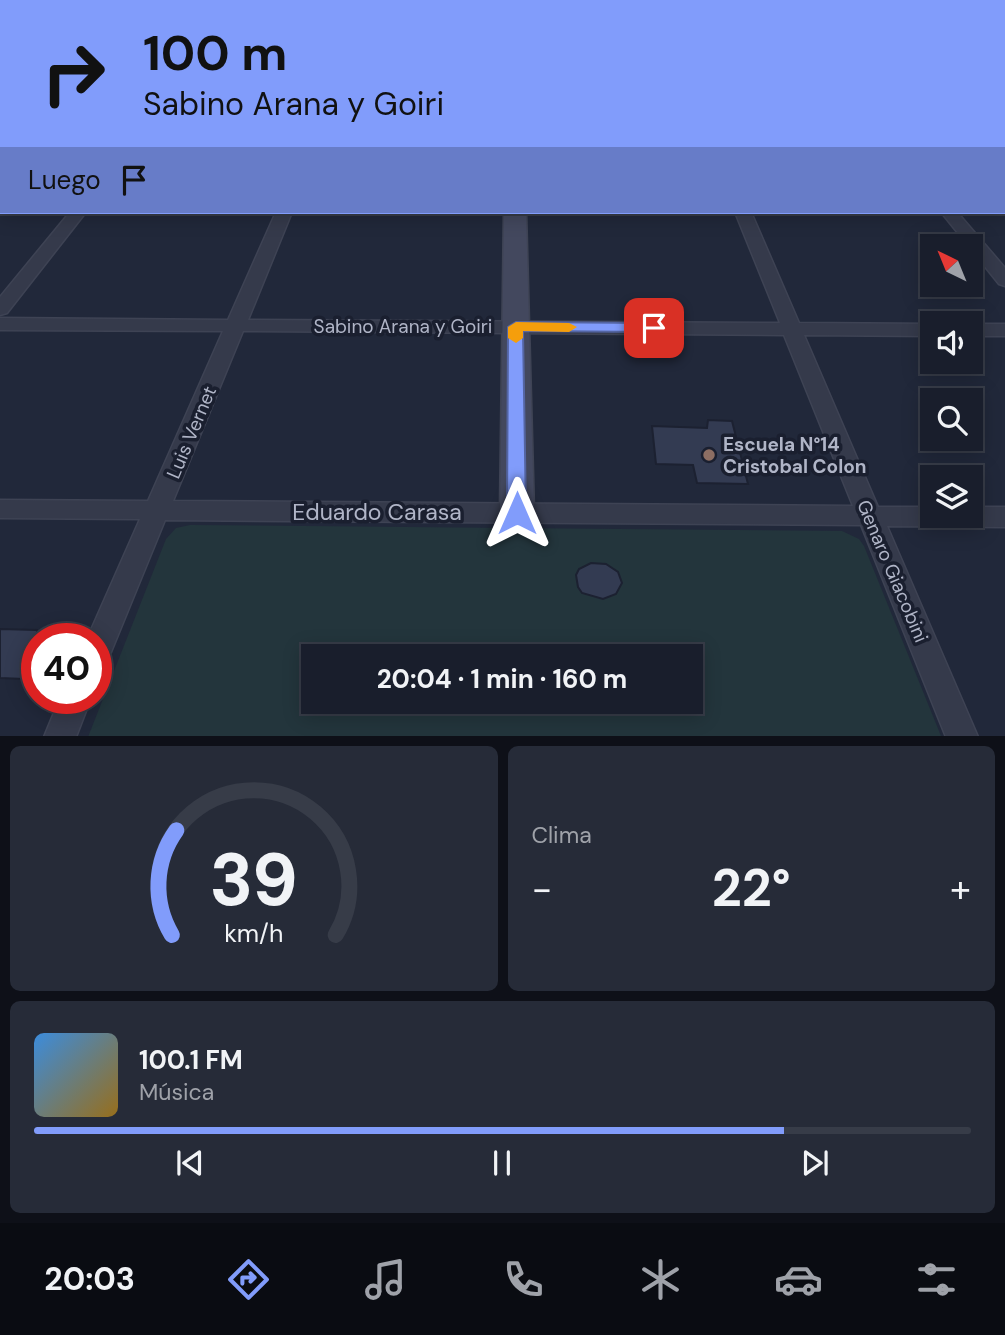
<!DOCTYPE html>
<html lang="es">
<head>
<meta charset="utf-8">
<style>
	body { margin:0; font-family:"DM Sans",sans-serif; background:#262b38; color:#f1f3f6; height:100vh; display:flex; flex-direction:column; font-size:26px; white-space:nowrap }
	* { box-sizing:border-box; margin:0 }
	p { font-size:23px; color:#9fa2a9 }
	.icon { flex:none; width:38px; height:38px; fill:none; stroke:currentColor; stroke-width:2; stroke-linecap:round; stroke-linejoin:round }
	.map { position:relative; height:736px; overflow:hidden }
	.panel { display:flex; flex-direction:column; gap:10px; padding:10px; background:#0e1018; flex:1 }
	.panel>* { flex:none }
	.top-card { position:absolute; left:0px; top:0px; width:1006px; height:214px; box-shadow:0 4px 18px #0003,0 0 0 2px #373c48; background:#819cfb; color:#111; overflow:hidden }
	.needle { width:46px; rotate:317deg }
	.fabs { position:absolute; left:920px; top:234px; display:grid; gap:14px }
	.fabs a { display:grid; place-items:center; width:63px; height:63px; border-radius:0px; background:#191e2c; box-shadow:0 4px 18px #0003,0 0 0 2px #373c48; font-size:35px }
	.speed { position:absolute; left:21px; top:623px; display:flex; gap:14px; font-size:35px; font-weight:700; text-align:center }
	.speed>* { display:grid; place-content:center; width:91px; height:91px; border-radius:50%; background:#191e2c; box-shadow:0 4px 18px #0003,0 0 0 2px #373c48; line-height:1 }
	.speed .limit { border:10px solid #d22; background:#fff; color:#111 }
	.pin { position:absolute; display:grid; place-items:center; width:60px; height:60px; color:#fff; margin:-30px; border-radius:14px; box-shadow:0 4px 10px #0006 }
	.me { position:absolute; width:77px; margin:-38px; rotate:0deg; stroke-linejoin:round; filter:drop-shadow(0 0 5px #0008) }
	.turn { display:flex; align-items:center; gap:24px; height:147px; padding:0 28px; font-size:32px }
	.turn .icon { width:91px; height:91px; stroke-width:2.5 }
	.turn b { display:block; font-size:49px; line-height:60px }
	.then { display:flex; align-items:center; height:66px; padding:0 28px; background:#0003; gap:14px; font-size:26px }
	.big { font-size:52px; font-weight:700; line-height:1.1 }
	.panel .tile { flex:1; display:flex; flex-direction:column; justify-content:center; gap:10px; min-width:0; padding:0 24px; border-radius:10px; background:#262b38 }
	.panel .dial { align-items:center; gap:0 }
	.dial svg { height:182px; overflow:visible; fill:none; stroke:#373c48; stroke-width:7; stroke-linecap:round; text-anchor:middle }
	.dial text { fill:#f1f3f6; stroke:none }
	.song { display:flex; align-items:center; gap:21px }
	.cover { width:84px; height:84px; border-radius:10px; background:linear-gradient(135deg,hsl(210 70% 55%),hsl(40 70% 35%)) }
	.played { height:7px; border-radius:4px; background:linear-gradient(90deg,#819cfb 80%,#373c48 80%) }
	.keys { display:flex; justify-content:space-around; direction:ltr }
	.heat { display:flex; justify-content:space-between; align-items:center; font-size:38px; direction:ltr }
	.panel .tiles { flex:1; display:grid; gap:10px; grid-template-columns:1fr 1fr }
	.tile:last-child { grid-column:span 2 }
	.trip { position:absolute; left:301px; top:644px; width:402px; height:70px; border-radius:0px; background:#191e2c; box-shadow:0 4px 18px #0003,0 0 0 2px #373c48; font-weight:700; line-height:70px; text-align:center }
	.tabs { display:flex; height:112px; justify-content:space-around; align-items:center; background:#0a0c12; color:#9fa2a9 }
	.tabs .icon { width:49px; height:49px }
	.tabs .selected { color:#819cfb }
	.tabs b { font-size:32px; color:#f1f3f6 }
	.map>svg:first-child { display:block }
	.green { fill:#23353c; fill-rule:evenodd }
	.lines { fill:none; stroke-linecap:round; stroke-linejoin:round }
	.stream { stroke:#141d38; stroke-width:2.5 }
	.building { fill:#333b52; stroke:#1c2131; stroke-width:2 }
	.street-casing { stroke:#3e4354; stroke-width:3 }
	.secondary-casing { stroke:#3e4354; stroke-width:3 }
	.primary-casing { stroke:#3e4354; stroke-width:2 }
	.street { fill:#353a4b; fill-rule:evenodd }
	.secondary { fill:#43485e; fill-rule:evenodd }
	.primary { fill:#53596b; fill-rule:evenodd }
	.route { fill:#819cfb; stroke:#5465a3; stroke-width:2 }
	.slow { fill:#f59e0b }
	.education-dot { fill:#8d6e63; stroke:#1a1f2f; stroke-width:2.5 }
	.labels { text-anchor:middle; stroke-width:7; stroke-linejoin:round; paint-order:stroke }
	.street-label { font-size:19px; fill:#b0b5c7; stroke:#1a1f2f }
	.poi-label { font-size:19px; font-weight:bold; fill:#b0b5c7; stroke:#1a1f2f; text-anchor:start }
	.near-street-label { font-size:23px; fill:#b0b5c7; stroke:#1a1f2f }
</style>
</head>
<body>
<div class="map">
<svg width="1005" height="737" viewBox="0 0 1005 737">
	<rect width="100%" height="100%" fill="#21283a"/>
	<g class="green">
		<path d="M298 0H978L303 2Z"/>
		<path d="M190 525 842 531 859 539 864 546 941 736 88 737 166 539 176 528ZM313 656H691V702H313Z"/>
	</g>
	<g class="lines">
		<path class="stream" d="M995 0 1000 2"/>
	</g>
	<g class="building">
		<path d="M708 420 732 421 748 484 697 483 693 465 656 464 652 426 707 428Z"/>
		<path d="M591 563 606 564 618 572 622 583 616 594 603 599 582 593 578 587 576 575 579 569Z"/>
		<path d="M0 629 37 630V654L24 679 0 678Z"/>
	</g>
	<g class="lines">
		<g class="street-casing">
			<g id="street">
				<path d="M111 0H122L110 2Z"/>
				<path d="M242 0H252L241 2Z"/>
				<path d="M979 0H1000L978 2Z"/>
				<rect x="0" y="11" width="2" height="6"/>
				<rect x="0" y="56" width="2" height="8"/>
				<path d="M2 90V99L0 100V91Z"/>
				<rect x="0" y="114" width="2" height="8"/>
				<rect x="1004" y="121" width="1" height="8"/>
				<rect x="0" y="198" width="2" height="10"/>
				<path d="M1004 203 1005 213 1000 212H1004Z"/>
				<path d="M70 212H86L7 313 0 315V297Z"/>
				<path d="M276 212H292L248 320 780 323 735 212H751L799 323 933 324V336L804 335 878 507H933V516H971V507H1005V527L887 526 978 737H946L861 525 165 520 111 652 106 661 96 665V639H87L140 519 0 518V500L148 501 223 331 0 330V318L228 320ZM243 331 784 335 853 506 173 501Z"/>
				<path d="M941 212H957L1005 268V286L999 284Z"/>
				<rect x="971" y="324" width="34" height="12"/>
				<path d="M60 698H91L76 737H44Z"/>
			</g>
		</g>
		<g class="secondary-casing">
			<path id="secondary" d="M504 212H526L534 513 529 522 517 526 505 522 500 513Z"/>
		</g>
		<g class="primary-casing">
			<g id="primary">
				<path d="M275 0H293L294 2H276Z"/>
				<rect x="1004" y="59" width="1" height="10"/>
				<rect x="1004" y="85" width="1" height="12"/>
			</g>
		</g>
		<use href="#street" class="street"/>
		<use href="#secondary" class="secondary"/>
		<use href="#primary" class="primary"/>
	</g>
	<path class="route" d="M516 322 654 323 661 328 654 332 523 331 526 513 523 518H510L507 513 508 327Z"/>
	<path class="slow" d="M516 322 569 323 577 327 569 332 523 331V338L516 343 508 338V327Z"/>
	<circle class="education-dot" cx="709" cy="455" r="7"/>
	<g class="labels">
		<g class="street-label">
			<text x="403" y="333">Sabino Arana y Goiri</text>
			<text transform="translate(191 432) rotate(-67)" y="7">Luis Vernet</text>
			<text transform="translate(893 571) rotate(67)" y="7">Genaro Giacobini</text>
		</g>
		<g class="poi-label">
			<text x="723" y="451">Escuela N°14<tspan x="723" dy="22">Cristobal Colon</tspan></text>
		</g>
		<g class="near-street-label">
			<text x="377" y="520">Eduardo Carasa</text>
		</g>
	</g>
</svg>
<div class="fabs">
<a><svg class="needle" viewBox="-14 -14 28 28"><path d="M0-13l5 13h-10z" fill="#e53935"/><path d="M0 13l5-13h-10z" fill="#9fa2a9"/></svg></a>
<a><svg class="icon" aria-label="sound" viewBox="0 0 24 24"><path d="M4 9h4l5-4v14l-5-4H4zM17 9q2 3 0 6"/></svg></a>
<a><svg class="icon" aria-label="search" viewBox="0 0 24 24"><circle cx="10" cy="10" r="6"/><path d="M15 15l6 6"/></svg></a>
<a><svg class="icon" aria-label="layers" viewBox="0 0 24 24"><path d="M12 4l9 5-9 5-9-5zM3 14l9 5 9-5"/></svg></a>
</div>
<div class="speed"><div class="limit">40</div></div>
<div class="pin" style="left:654px;top:328px;background:#d93025"><svg class="icon" aria-label="arrive" viewBox="0 0 24 24"><path d="M6 21V4h12l-3 4 3 4H6"/></svg></div>
<svg class="me" style="left:517px;top:513px" viewBox="-20 -20 40 40"><path d="M0-17L14 15 0 8-14 15z" fill="#819cfb" stroke="#fff" stroke-width="4"/></svg>
<div class="trip">20:04 · 1 min · 160 m</div>
<div class="top-card">
<div class="turn"><svg class="icon" aria-label="right" viewBox="0 0 24 24"><path d="M7 20v-9h11M14 6l5 5-5 5"/></svg><div><b>100 m</b>Sabino Arana y Goiri</div></div>
<div class="then">Luego<svg class="icon" aria-label="arrive" viewBox="0 0 24 24"><path d="M6 21V4h12l-3 4 3 4H6"/></svg></div>
</div>
</div>
<section class="panel">
<div class="tiles">
<div class="tile dial"><svg viewBox="0 0 100 80">
<path d="M14 69A42 42 0 1 1 86 69"/>
<path d="M14 69A42 42 0 0 1 16 23" stroke="#819cfb"/>
<text x="50" y="56" font-size="32" font-weight="700">39</text>
<text x="50" y="72" font-size="11">km/h</text>
</svg></div>
<div class="tile"><p>Clima</p>
<div class="heat"><a>−</a><b class="big">22°</b><a>+</a></div>
</div>
<div class="tile">
<div class="song"><i class="cover"></i><div><b>100.1 FM</b><p>Música</p></div></div>
<div class="played"></div>
<div class="keys"><svg class="icon" aria-label="previous" viewBox="0 0 24 24"><path d="M18 5L8 12l10 7zM5 5v14"/></svg><svg class="icon" aria-label="pause" viewBox="0 0 24 24"><path d="M8 5v14M16 5v14"/></svg><svg class="icon" aria-label="next" viewBox="0 0 24 24"><path d="M6 5l10 7-10 7zM19 5v14"/></svg></div>
</div>
</div>
</section>
<nav class="tabs">
<b>20:03</b>
<svg class="icon selected" aria-label="directions" viewBox="0 0 24 24"><path d="M12 3l9 9-9 9-9-9zM9 14v-3h6M13 9l2 2-2 2"/></svg>
<svg class="icon" aria-label="music" viewBox="0 0 24 24"><path d="M9 18V5l10-2v13"/><circle cx="6" cy="18" r="3"/><circle cx="16" cy="16" r="3"/></svg>
<svg class="icon" aria-label="phone" viewBox="0 0 24 24"><path d="M5 4h4l2 5-3 2q2 4 5 5l2-3 5 2v4C11 20 4 13 5 4z"/></svg>
<svg class="icon" aria-label="climate" viewBox="0 0 24 24"><path d="M12 3v18M4 7l16 10M4 17L20 7"/></svg>
<svg class="icon" aria-label="car" viewBox="0 0 24 24"><path d="M5 17H2v-5l4-1 3-4h7l3 4 3 1v5h-3M9 17h6M6 11h13"/><circle cx="7" cy="17" r="2"/><circle cx="17" cy="17" r="2"/></svg>
<svg class="icon" aria-label="filters" viewBox="0 0 24 24"><path d="M4 7h16M4 17h16"/><circle cx="9" cy="7" r="2"/><circle cx="15" cy="17" r="2"/></svg>
</nav>
</body>
</html>
